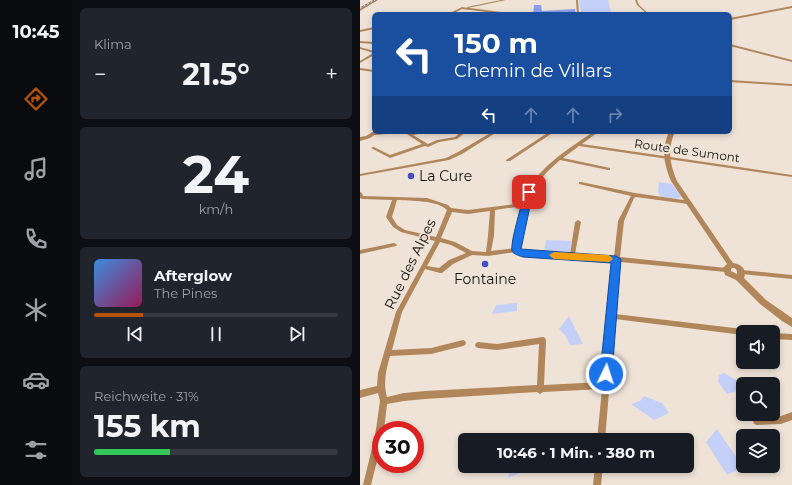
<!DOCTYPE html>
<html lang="de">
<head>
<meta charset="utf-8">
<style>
	body { margin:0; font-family:Montserrat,sans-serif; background:#20242c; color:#f1f3f6; height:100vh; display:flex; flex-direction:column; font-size:15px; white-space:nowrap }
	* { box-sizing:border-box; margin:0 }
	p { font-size:13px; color:#9ea1a6 }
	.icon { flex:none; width:22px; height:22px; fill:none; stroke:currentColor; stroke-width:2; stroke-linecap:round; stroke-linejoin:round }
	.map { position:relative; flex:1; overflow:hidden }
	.sheet { display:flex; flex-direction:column; gap:8px; padding:8px; background:#0d0f14; width:288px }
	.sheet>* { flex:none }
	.top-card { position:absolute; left:12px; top:12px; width:360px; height:122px; border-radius:6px; box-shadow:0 2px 6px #0003; background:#1a4fa0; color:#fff; overflow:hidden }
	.controls { position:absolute; left:376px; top:325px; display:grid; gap:8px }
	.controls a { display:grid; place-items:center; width:44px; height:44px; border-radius:6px; background:#171b24; box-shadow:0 2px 6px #0003; font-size:20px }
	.speed { position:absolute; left:12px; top:421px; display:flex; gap:8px; font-size:20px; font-weight:700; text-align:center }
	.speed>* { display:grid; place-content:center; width:52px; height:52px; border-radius:50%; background:#171b24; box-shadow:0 2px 6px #0003; line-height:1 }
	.speed .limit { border:6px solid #d22; background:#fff; color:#111 }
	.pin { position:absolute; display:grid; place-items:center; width:34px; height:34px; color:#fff; margin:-17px; border-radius:8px; box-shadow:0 2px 6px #0006 }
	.me { position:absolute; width:44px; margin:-22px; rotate:4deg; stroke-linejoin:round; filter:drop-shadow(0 0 3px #0008) }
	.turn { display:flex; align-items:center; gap:14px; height:84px; padding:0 16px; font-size:18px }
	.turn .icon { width:52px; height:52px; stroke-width:2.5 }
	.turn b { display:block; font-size:28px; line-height:34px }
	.lanes { display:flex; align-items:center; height:38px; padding:0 16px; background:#0003; justify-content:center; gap:20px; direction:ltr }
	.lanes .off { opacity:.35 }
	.big { font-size:30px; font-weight:700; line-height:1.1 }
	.sheet .card { flex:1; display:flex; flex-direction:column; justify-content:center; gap:6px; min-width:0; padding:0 14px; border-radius:6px; background:#20242c }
	.sheet .dial { align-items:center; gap:0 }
	.dial b { font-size:52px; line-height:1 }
	.song { display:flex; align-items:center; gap:12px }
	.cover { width:48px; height:48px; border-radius:6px; background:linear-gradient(135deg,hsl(210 70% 55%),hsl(330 70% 35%)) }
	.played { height:4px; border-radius:2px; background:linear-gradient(90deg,#b45309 20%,#363941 20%) }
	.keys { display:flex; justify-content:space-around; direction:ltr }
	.heat { display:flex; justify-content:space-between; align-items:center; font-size:22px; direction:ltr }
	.charge { height:6px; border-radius:3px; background:linear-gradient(90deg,#34c759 31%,#363941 0) }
	.trip { position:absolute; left:98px; top:433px; width:236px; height:40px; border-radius:6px; background:#171b24; box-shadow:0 2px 6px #0003; font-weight:700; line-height:40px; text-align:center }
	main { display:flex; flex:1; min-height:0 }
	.tab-bar { display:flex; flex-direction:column; width:72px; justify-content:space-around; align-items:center; background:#090b0e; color:#9ea1a6 }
	.tab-bar .icon { width:28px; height:28px }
	.tab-bar .selected { color:#b45309 }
	.tab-bar b { font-size:18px; color:#f1f3f6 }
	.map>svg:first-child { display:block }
	.green { fill:#c5d0f9 }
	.forest { fill:#8da0ef }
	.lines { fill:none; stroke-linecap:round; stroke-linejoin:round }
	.minor { fill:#b1865a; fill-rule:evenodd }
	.tertiary { fill:#b1865a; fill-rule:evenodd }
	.rail-casing { stroke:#837b74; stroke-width:1.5 }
	.rail { stroke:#efe3d8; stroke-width:1; stroke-dasharray:2; stroke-linecap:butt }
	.route { fill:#1a73e8; stroke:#114b97 }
	.slow { fill:#f59e0b }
	.poi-dot { fill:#404ec2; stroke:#efe3d8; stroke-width:1.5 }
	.labels { text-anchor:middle; stroke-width:4; stroke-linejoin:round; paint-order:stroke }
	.far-street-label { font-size:12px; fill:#14100c; stroke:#efe3d8 }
	.poi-label { font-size:14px; fill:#14100c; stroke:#efe3d8; text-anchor:start }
	.street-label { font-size:14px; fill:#14100c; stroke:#efe3d8 }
</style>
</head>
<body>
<main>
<nav class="tab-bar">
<b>10:45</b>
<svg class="icon selected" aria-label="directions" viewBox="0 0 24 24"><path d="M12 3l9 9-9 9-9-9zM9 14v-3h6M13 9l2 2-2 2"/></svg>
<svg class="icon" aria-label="music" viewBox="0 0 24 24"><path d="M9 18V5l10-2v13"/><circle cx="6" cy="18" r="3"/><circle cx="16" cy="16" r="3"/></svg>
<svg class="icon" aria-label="phone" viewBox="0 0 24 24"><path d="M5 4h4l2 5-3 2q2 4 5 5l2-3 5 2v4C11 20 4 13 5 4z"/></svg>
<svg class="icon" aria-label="climate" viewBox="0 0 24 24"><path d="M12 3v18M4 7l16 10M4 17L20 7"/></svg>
<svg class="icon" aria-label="car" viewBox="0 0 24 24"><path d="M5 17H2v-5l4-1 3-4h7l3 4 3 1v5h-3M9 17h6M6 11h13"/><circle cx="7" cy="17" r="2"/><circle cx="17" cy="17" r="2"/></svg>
<svg class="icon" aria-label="filters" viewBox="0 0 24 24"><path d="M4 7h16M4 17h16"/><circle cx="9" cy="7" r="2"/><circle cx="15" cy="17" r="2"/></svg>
</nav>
<section class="sheet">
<div class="card"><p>Klima</p>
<div class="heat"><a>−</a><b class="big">21.5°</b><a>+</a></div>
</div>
<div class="card dial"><b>24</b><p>km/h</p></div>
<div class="card">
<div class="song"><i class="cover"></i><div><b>Afterglow</b><p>The Pines</p></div></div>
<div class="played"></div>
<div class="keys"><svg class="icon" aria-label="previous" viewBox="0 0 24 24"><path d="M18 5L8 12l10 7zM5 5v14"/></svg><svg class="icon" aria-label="pause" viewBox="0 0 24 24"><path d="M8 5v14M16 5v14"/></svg><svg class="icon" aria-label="next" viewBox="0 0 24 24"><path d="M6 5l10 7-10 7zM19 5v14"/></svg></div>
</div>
<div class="card"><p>Reichweite · 31%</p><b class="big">155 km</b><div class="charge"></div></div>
</section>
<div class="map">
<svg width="432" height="485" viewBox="0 0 432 485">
	<rect width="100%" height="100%" fill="#efe3d8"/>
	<g class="green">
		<path d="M219 0H248L251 12 221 14Z"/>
		<path d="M299 182 312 184 321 196 318 199 301 197 298 193Z"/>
		<path d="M186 240 211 241 210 254 184 252Z"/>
		<path d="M157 303V311L132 314 136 305Z"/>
		<path d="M209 316 223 344 210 345 205 335 199 329Z"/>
		<path d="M364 373 376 380 378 388 377 391 367 394 358 382 359 375Z"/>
		<path d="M284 396 302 403 309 413 294 420 271 404 280 401Z"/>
		<path d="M357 429 383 467 367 475 346 442Z"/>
		<path d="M150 466H176L148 478Z"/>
	</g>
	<path class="forest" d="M174 5H181L182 11 215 9 216 14H173Z"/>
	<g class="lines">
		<g class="minor">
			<path d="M15 0H18L0 11V9Z"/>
			<path d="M141 0H146L108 8 107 7Z"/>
			<path d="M216 0H218L219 14H217Z"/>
			<path d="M275 0H277L279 5 289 14H287L277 5Z"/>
			<path d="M432 6V8L370 20V18Z"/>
			<path d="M102 7 149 13 150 14H143L102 9 92 14 90 13Z"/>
			<path d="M102 13 109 14H101Z"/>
			<path d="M14 27V29L0 32V30Z"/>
			<path d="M0 41 14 42V44L0 43Z"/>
			<path d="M370 44 432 60V62L370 46Z"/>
			<path d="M0 47 14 51V53L0 49Z"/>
			<path d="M13 53H14V55L0 63V61Z"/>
			<path d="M0 68 14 70V72L0 70Z"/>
			<path d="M370 80 432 84V86L370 82Z"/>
			<path d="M24 132H40L38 133 14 135 12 134 14 133Z"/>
			<path d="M44 132H65L63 133 53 135 68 144 77 140 95 137 101 132H106L97 139 79 142 68 147 65 146 30 158 11 148 13 147H14L30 155 62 144Z"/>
			<path d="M132 132H137L102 154 89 160 0 176V174L86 158 98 152Z"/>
			<path d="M189 132H194L150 161H146V160Z"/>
			<path d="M233 132H238L222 144 432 175V177L219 146 203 158 250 168V170H248L200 160 188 171 180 180 174 189 169 199 160 249 164 251 210 254 215 222 218 220 221 222 215 254 254 257 258 221 271 196 219 184V182H221L275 193 330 201V203L328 204 276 197 274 198 264 221 260 257 366 268H368L369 270 368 272H366L260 262 255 314 383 329 385 330 386 332H383V335L255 319 245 440H237L242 389 183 392 180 394 177 392 65 399 44 401 27 404 24 430H21V445L11 485H3L15 436 20 401 18 393 0 398V390L17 386 18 373 36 312 75 241 41 232 33 227 26 217 32 200 2 199 0 198V192L2 193 3 196 67 198 88 205 91 208 108 210 164 203C170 171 209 149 233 132ZM37 200C51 201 77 200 87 210L76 237 45 230 37 225 32 217ZM163 206 155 248 131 251 134 236 135 210ZM130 211 128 236 126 252 112 251 95 242 81 238 92 212 108 214ZM80 242 91 245 106 253 89 260 79 268 67 266ZM156 252 163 255 210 258 212 259 214 258 254 261 249 314 248 316V318L242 382 184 385 186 340 185 338 183 337 137 344 118 342 116 343 115 345 116 347 118 348 137 350 179 344 177 385 65 391 44 393 27 397C23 383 26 370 30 356L71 354 103 346 105 345 106 343 105 341 103 340 71 348 32 350 42 312 65 269 80 273H82L93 264 112 255 128 256Z"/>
			<path d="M34 243 36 244 37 245 36 246 0 254V250Z"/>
			<path d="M380 270H382L432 275V279L382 274H380L379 272Z"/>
			<path d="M413 333 432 334V340L413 339Z"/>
			<path d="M432 412V420L421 424 397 425 394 424 393 421 394 418 397 417 421 416Z"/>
			<path d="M235 466H243L241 485H233Z"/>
		</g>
		<g class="tertiary">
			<path d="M14 131V132H19L10 138 0 141V137L6 136Z"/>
			<path d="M309 132H315C307 149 310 164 317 181L373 263C382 264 387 270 384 278L406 300 432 318V327L422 321 400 304 376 280 365 275 363 268 367 264 311 181C304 164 301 149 309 132ZM372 268H375L377 271V274L371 271V269Z"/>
		</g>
		<g class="rail-casing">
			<path id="rail" d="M0 8 15 0"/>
		</g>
		<use href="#rail" class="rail"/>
	</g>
	<path class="route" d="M169 190 173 192 161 249 256 256 261 259 252 374 250 379 246 380 242 379 240 374 251 263 163 257C160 256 153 254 152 251 150 243 162 203 165 192Z"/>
	<path class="slow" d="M194 252 249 255 253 259 249 262 194 259 189 255Z"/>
	<g class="poi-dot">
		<circle cx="51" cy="176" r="4"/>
		<circle cx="125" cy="264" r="4"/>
	</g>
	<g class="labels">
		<g class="far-street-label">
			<text transform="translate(327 151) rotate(8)" y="4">Route de Sumont</text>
		</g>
		<g class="poi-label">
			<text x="59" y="181">La Cure</text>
			<text x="125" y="284" text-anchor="middle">Fontaine</text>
		</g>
		<g class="street-label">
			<text transform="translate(50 264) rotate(-64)" y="5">Rue des Alpes</text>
		</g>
	</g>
</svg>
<div class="controls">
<a><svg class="icon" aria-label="sound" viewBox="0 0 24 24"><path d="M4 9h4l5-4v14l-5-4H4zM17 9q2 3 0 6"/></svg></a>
<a><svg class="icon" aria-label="search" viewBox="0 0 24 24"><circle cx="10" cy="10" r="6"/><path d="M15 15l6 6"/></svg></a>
<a><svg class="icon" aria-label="layers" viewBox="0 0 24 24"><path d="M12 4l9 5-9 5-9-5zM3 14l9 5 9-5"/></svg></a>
</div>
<div class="speed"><div class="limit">30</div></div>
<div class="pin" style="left:169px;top:192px;background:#d93025"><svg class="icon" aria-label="arrive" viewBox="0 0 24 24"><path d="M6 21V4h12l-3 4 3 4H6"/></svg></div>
<svg class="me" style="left:246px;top:374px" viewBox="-20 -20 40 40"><circle r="17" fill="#1a73e8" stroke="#fff" stroke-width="3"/><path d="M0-11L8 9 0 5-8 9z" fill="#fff"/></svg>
<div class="trip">10:46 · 1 Min. · 380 m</div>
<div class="top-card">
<div class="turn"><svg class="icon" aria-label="left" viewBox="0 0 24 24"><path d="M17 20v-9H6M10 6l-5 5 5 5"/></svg><div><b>150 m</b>Chemin de Villars</div></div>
<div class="lanes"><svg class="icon" aria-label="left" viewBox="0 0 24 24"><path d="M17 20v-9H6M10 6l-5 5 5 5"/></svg><svg class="icon off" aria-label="ahead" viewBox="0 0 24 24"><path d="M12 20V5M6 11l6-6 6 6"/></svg><svg class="icon off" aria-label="ahead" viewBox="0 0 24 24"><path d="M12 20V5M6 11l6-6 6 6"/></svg><svg class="icon off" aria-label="right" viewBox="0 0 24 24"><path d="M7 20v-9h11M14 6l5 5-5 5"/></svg></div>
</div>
</div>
</main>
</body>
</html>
